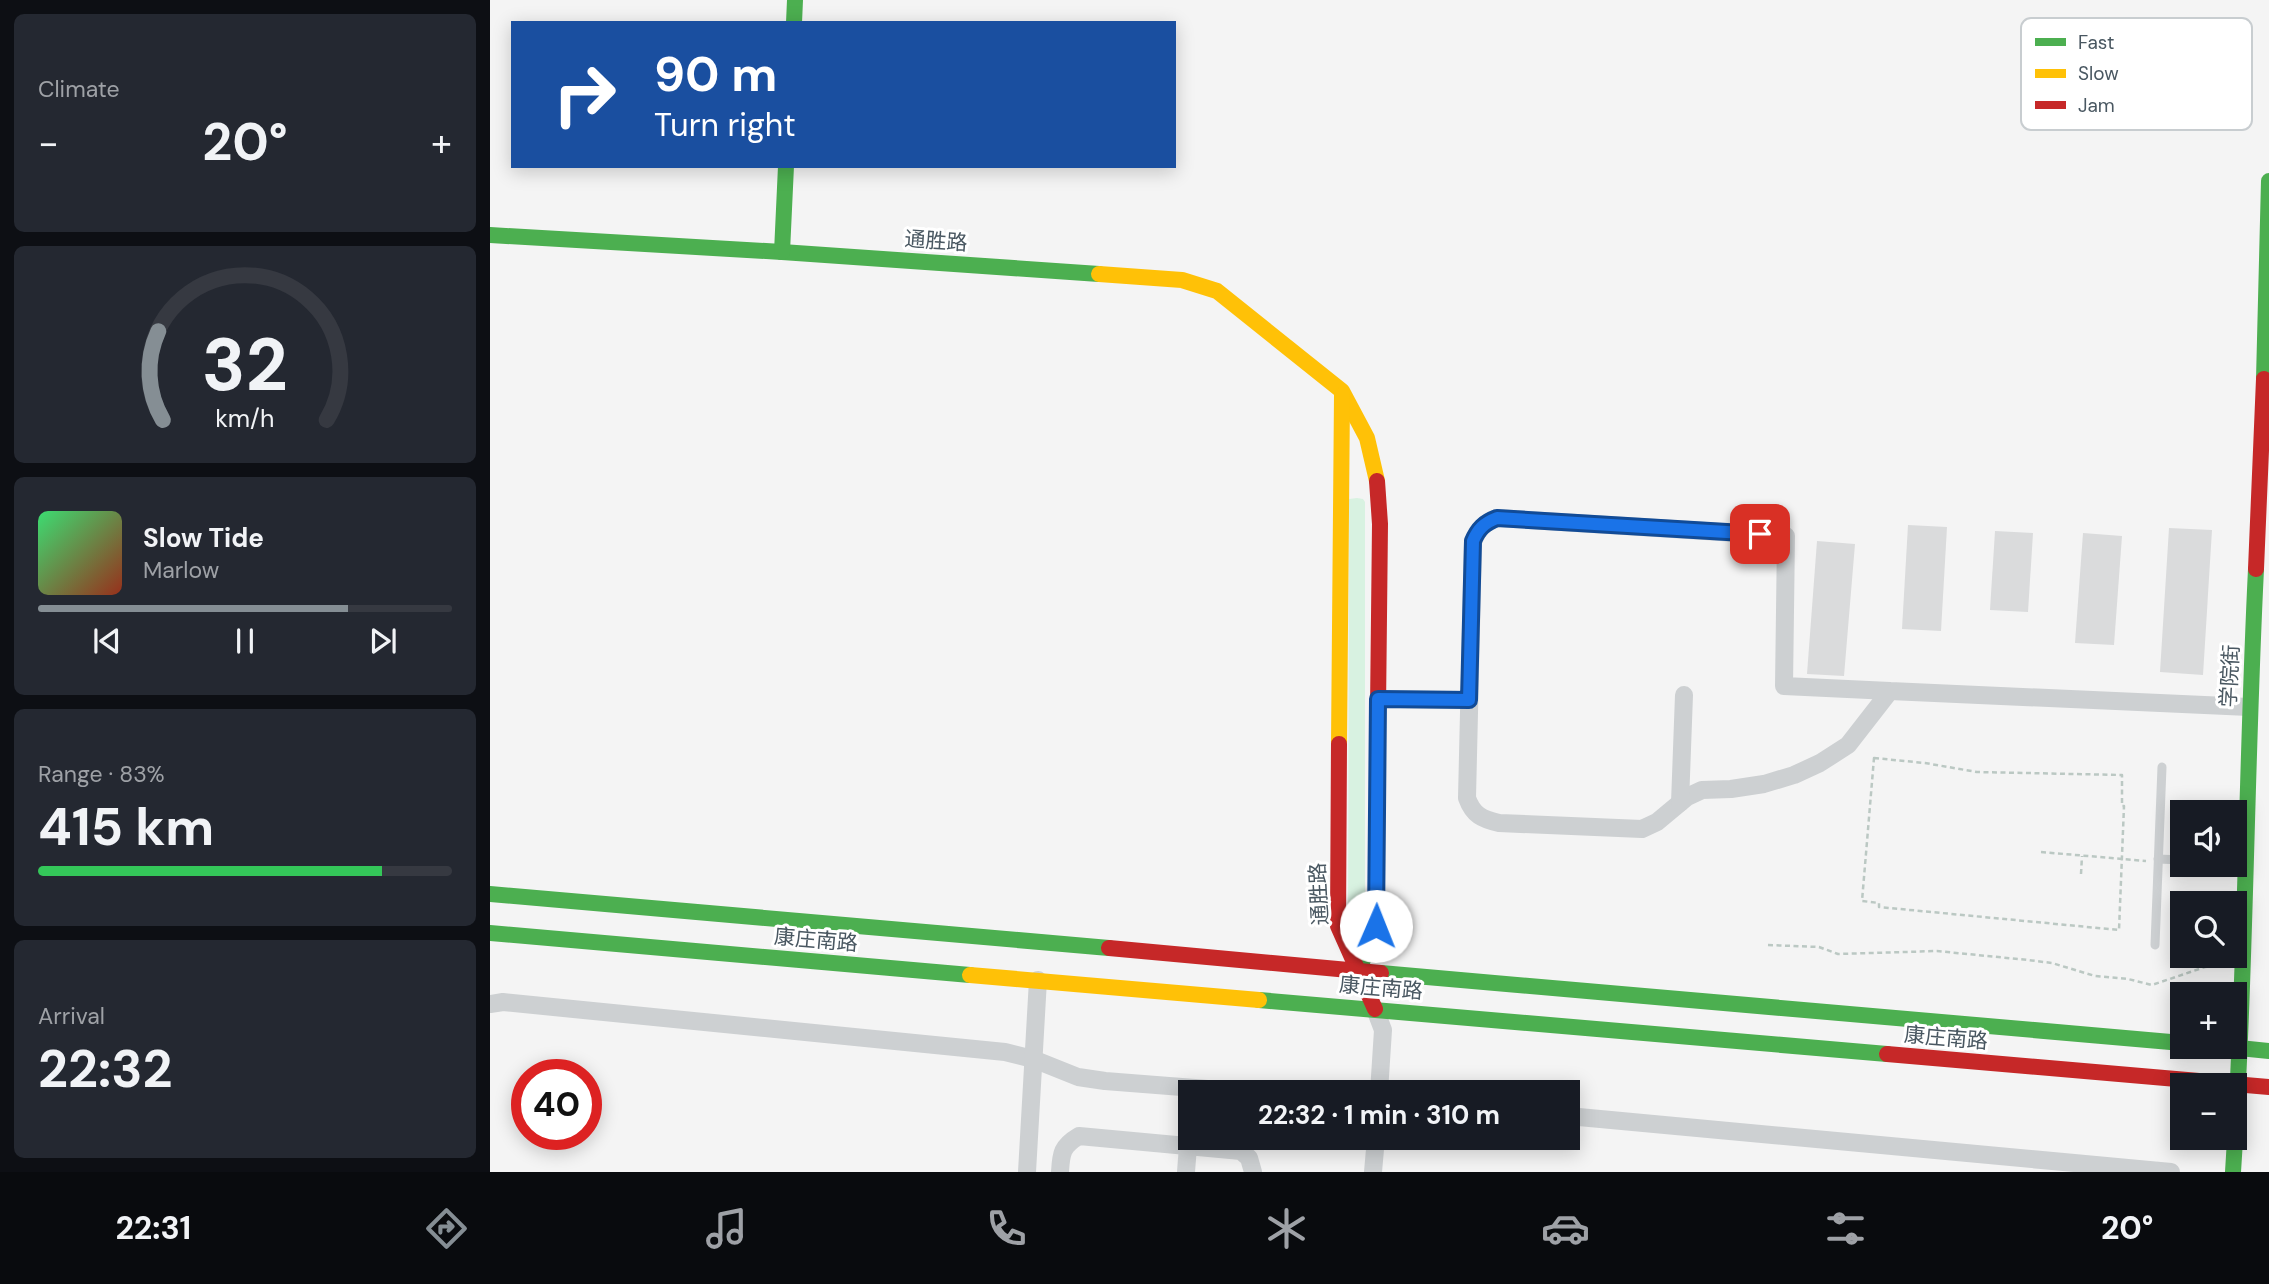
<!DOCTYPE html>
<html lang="en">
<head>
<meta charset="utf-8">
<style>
	body { margin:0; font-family:"DM Sans","Noto Sans SC",sans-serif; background:#242831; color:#f1f3f6; height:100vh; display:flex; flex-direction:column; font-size:26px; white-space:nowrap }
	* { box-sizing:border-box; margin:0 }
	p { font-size:23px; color:#9ea1a6 }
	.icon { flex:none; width:38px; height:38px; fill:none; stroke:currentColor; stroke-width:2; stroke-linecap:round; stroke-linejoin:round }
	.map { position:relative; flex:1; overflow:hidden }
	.sheet { display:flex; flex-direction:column; gap:14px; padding:14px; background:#0d0f14; width:490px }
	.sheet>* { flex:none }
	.hud { position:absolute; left:21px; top:21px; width:665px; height:147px; border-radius:0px; box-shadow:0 4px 18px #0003; background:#1a4fa0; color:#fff; overflow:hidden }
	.buttons { position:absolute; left:1680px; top:800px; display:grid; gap:14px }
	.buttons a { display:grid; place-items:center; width:77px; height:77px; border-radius:0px; background:#171b24; box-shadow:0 4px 18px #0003; font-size:35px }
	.speed { position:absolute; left:21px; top:1059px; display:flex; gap:14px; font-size:35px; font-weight:700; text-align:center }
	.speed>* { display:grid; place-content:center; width:91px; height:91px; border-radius:50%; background:#171b24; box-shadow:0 4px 18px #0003; line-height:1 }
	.speed .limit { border:10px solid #d22; background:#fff; color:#111 }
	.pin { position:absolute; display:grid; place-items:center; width:60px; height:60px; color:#fff; margin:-30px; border-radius:14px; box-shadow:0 4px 10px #0006 }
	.me { position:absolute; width:77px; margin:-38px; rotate:1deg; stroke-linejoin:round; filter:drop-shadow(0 0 5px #0008) }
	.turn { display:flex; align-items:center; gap:24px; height:147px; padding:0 28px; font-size:32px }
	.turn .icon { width:91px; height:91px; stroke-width:2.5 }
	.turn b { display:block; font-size:49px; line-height:60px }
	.big { font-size:52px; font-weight:700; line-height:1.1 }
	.sheet .widget { flex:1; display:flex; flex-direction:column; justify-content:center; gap:10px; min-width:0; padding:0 24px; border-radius:10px; background:#242831 }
	.sheet .dial { align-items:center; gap:0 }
	.dial svg { height:182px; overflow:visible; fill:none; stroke:#363941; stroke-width:7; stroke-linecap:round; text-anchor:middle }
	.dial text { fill:#f1f3f6; stroke:none }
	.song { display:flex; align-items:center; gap:21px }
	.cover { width:84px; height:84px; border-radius:10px; background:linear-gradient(135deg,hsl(140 70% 55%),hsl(10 70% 35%)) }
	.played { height:7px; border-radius:4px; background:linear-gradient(90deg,#858e94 75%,#363941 75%) }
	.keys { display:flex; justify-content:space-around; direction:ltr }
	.heat { display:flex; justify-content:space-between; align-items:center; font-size:38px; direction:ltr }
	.charge { height:10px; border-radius:5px; background:linear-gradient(90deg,#34c759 83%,#363941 0) }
	.trip { position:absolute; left:688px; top:1080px; width:402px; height:70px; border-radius:0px; background:#171b24; box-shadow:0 4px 18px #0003; font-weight:700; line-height:70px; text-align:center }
	.menu { display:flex; height:112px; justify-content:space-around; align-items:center; background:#090b0e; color:#9ea1a6 }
	.menu .icon { width:49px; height:49px }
	.menu .current { color:#858e94 }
	.menu b { font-size:32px; color:#f1f3f6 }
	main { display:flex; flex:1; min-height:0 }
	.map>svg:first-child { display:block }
	.green { fill:#d8f2e1 }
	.building { fill:#dadbdc }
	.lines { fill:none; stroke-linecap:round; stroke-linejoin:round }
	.path { stroke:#bbc8c3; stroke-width:2.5; stroke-dasharray:5 3.5; stroke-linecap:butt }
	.lane { stroke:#cdd0d2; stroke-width:9 }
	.street { stroke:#cdd0d2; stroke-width:18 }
	.fast { stroke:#4caf50; stroke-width:16 }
	.slow { stroke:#ffc107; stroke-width:16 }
	.jam { stroke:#c62828; stroke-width:16 }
	.route-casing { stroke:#114b97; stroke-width:18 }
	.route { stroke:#1a73e8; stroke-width:12 }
	.labels { text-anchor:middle; stroke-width:6; stroke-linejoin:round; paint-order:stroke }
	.street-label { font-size:21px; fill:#495761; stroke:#fff }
	.key { fill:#fff; stroke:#c8cdd0; stroke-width:2 }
	.key-label { font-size:19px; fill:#495761 }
</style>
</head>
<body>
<main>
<section class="sheet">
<div class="widget"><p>Climate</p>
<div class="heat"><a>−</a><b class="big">20°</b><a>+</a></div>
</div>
<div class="widget dial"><svg viewBox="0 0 100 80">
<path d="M14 69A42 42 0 1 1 86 69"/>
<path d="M14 69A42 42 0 0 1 12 30" stroke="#858e94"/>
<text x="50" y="56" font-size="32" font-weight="700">32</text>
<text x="50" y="72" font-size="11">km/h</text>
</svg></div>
<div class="widget">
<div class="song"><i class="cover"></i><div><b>Slow Tide</b><p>Marlow</p></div></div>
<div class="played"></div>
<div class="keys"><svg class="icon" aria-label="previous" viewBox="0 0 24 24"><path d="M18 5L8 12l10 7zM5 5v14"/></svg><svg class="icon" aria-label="pause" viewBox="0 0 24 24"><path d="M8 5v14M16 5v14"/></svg><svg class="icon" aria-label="next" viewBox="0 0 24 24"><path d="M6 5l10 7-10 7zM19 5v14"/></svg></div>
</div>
<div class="widget"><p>Range · 83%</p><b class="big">415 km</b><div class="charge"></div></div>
<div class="widget"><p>Arrival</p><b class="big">22:32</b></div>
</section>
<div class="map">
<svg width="1779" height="1172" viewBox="0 0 1779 1172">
	<rect width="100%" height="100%" fill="#f4f4f4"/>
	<path class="green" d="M867 498 873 499 875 502V919L870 925 858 923 859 499Z"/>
	<g class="building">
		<path d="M1418 525 1457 527 1451 631 1412 629Z"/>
		<path d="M1679 528 1722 530 1713 675 1670 672Z"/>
		<path d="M1505 531 1543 533 1538 612 1500 610Z"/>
		<path d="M1593 533 1632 536 1624 645 1585 643Z"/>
		<path d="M1327 541 1365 544 1354 676 1317 674Z"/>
	</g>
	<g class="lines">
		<g class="path">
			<path d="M1384 758 1435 763 1487 772 1632 775V806H1634L1629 930 1389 907V903L1372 901Z"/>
			<path d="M1551 852 1656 861"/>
			<path d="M1591 874 1592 856"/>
			<path d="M1278 945 1329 947 1348 954 1447 951 1538 960 1562 963 1605 976 1638 979 1662 985 1715 967 1732 966"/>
		</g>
		<g class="lane">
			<path d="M1668 859 1692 860"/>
			<path d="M1665 945 1672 767"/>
		</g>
		<g class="street">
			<path d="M1400 691 1294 686 1296 536 1007 518C994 523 988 529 983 542L977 798C983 815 992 819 1009 823L1152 829 1167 822 1197 797 1212 790 1241 789 1274 784 1304 775 1330 763 1358 745 1400 691 1759 707"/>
			<path d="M888 699 979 700"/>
			<path d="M1190 803 1194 695"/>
			<path d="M0 1004 13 1002 515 1052 543 1059 588 1077 615 1081 756 1092"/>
			<path d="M885 1009 893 1030 889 1092"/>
			<path d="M1078 1116 1681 1172"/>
			<path d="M537 1172 548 980"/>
			<path d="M570 1172C571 1153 572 1146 589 1136L751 1151 759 1158 763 1172"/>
			<path d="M696 1172 698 1146"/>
			<path d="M883 1172 886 1138"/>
		</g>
		<g class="fast">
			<path d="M304 23 305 0"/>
			<path d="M0 235 292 252 609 274"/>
			<path d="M292 252 296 166"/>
			<path d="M1774 379 1779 181"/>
			<path d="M0 894 619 948"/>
			<path d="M0 933 480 975"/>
			<path d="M869 970 886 926 887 802"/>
			<path d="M891 973 1692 1043"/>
			<path d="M769 1000 1397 1054"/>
			<path d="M1730 1046 1779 1051"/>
			<path d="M1743 1172C1756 971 1756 770 1766 569"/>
		</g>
		<g class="slow">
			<path d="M609 274 692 280 727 291 852 391 877 438 887 481"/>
			<path d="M849 744 852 395"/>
			<path d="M480 975 769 1000"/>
		</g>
		<g class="jam">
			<path d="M887 481 890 524 887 802"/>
			<path d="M1766 569 1774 379"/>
			<path d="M849 744 848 926 885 1009"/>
			<path d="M619 948 891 973"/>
			<path d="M1397 1054 1779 1087"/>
		</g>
	</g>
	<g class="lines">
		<g class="route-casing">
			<path id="route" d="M886 926 888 699 979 700 983 541C988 529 994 523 1007 518L1270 534"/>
		</g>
		<use href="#route" class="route"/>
	</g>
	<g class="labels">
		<g class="street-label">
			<text transform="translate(446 241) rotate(4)" y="7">通胜路</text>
			<text transform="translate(1740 676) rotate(-87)" y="7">学院街</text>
			<text transform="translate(829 894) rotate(-93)" y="7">通胜路</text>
			<text transform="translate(326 940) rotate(5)" y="7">康庄南路</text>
			<text transform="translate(891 988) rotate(5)" y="7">康庄南路</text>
			<text transform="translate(1456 1038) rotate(5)" y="7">康庄南路</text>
		</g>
	</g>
	<rect x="1531" y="18" width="231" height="112" rx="10" class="key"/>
	<rect x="1545" y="38" width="31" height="8" fill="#4caf50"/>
	<rect x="1545" y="69" width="31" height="9" fill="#ffc107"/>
	<rect x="1545" y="101" width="31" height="8" fill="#c62828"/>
	<g class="key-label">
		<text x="1588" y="49">Fast</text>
		<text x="1588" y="80">Slow</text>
		<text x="1588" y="112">Jam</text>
	</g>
</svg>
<div class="buttons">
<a><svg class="icon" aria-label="sound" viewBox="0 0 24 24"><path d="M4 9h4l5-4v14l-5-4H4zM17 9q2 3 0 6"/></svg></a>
<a><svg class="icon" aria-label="search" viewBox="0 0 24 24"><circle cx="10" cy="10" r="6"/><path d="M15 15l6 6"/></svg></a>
<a>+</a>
<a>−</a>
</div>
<div class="speed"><div class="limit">40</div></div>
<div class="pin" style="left:1270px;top:534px;background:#d93025"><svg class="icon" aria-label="arrive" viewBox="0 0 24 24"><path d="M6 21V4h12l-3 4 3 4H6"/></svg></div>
<svg class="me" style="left:886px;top:926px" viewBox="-20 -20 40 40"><circle r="19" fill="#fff"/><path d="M0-13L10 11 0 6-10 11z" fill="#1a73e8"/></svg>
<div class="trip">22:32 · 1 min · 310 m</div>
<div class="hud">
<div class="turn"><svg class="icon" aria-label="right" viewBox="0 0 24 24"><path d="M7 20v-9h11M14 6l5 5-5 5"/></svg><div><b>90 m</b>Turn right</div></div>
</div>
</div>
</main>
<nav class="menu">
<b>22:31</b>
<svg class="icon current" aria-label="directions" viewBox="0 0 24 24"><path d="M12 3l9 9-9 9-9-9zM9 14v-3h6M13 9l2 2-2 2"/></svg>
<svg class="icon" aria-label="music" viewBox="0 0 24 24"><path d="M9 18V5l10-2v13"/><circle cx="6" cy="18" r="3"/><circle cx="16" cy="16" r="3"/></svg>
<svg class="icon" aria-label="phone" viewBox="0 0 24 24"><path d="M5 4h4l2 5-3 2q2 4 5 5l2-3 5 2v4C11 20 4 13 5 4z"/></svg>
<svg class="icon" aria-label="climate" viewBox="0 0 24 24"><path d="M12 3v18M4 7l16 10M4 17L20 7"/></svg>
<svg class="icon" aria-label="car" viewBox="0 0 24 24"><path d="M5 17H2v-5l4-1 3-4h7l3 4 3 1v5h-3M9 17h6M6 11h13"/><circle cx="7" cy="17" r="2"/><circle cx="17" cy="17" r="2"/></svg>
<svg class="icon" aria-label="filters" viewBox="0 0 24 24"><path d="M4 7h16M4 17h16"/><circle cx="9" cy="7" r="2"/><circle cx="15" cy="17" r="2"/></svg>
<b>20°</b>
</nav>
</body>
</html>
